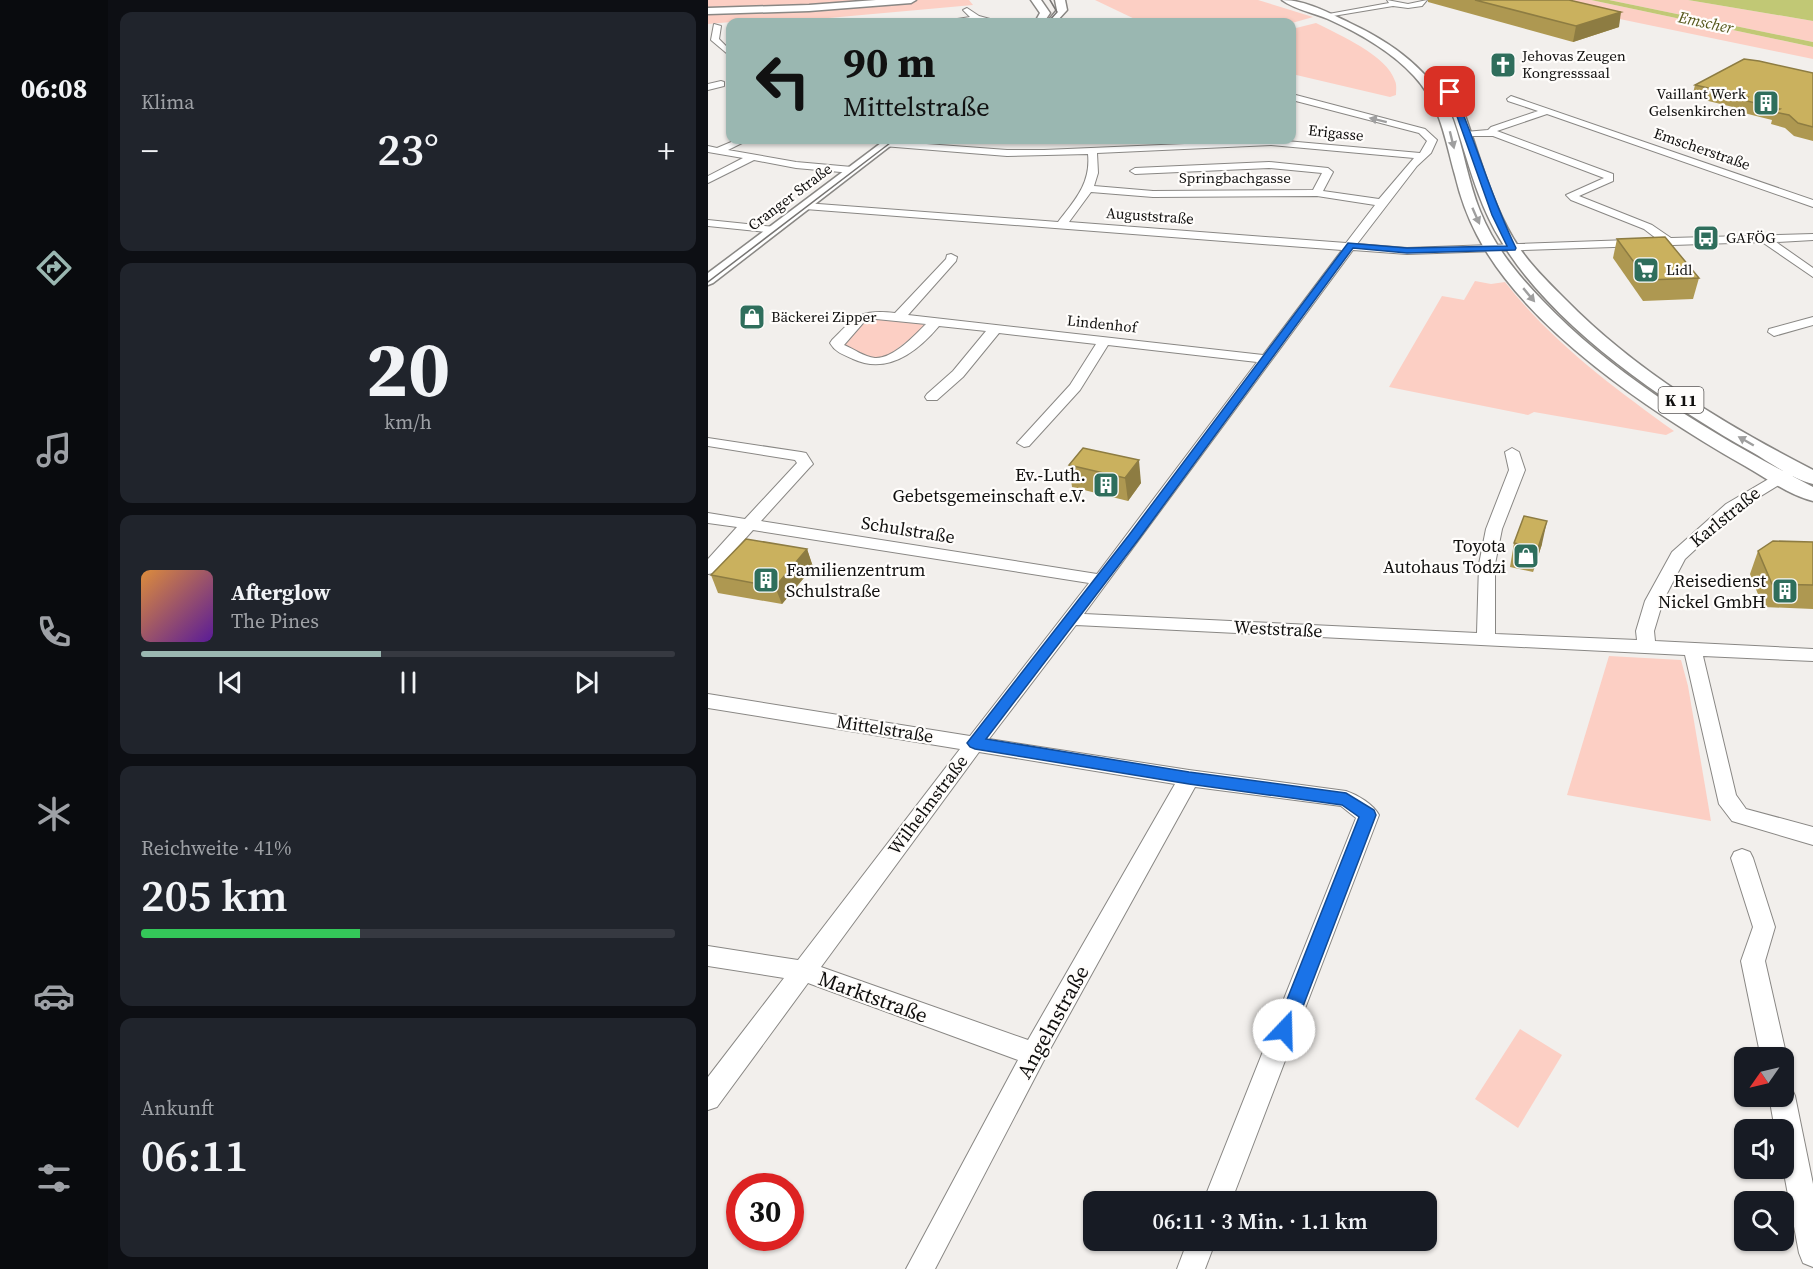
<!DOCTYPE html>
<html lang="de">
<head>
<meta charset="utf-8">
<style>
	body { margin:0; font-family:"Source Serif 4",serif; background:#20242c; color:#f1f3f6; height:100vh; display:flex; flex-direction:column; font-size:22px; white-space:nowrap }
	* { box-sizing:border-box; margin:0 }
	p { font-size:20px; color:#9ea1a6 }
	.icon { flex:none; width:33px; height:33px; fill:none; stroke:currentColor; stroke-width:2; stroke-linecap:round; stroke-linejoin:round }
	.map { position:relative; flex:1; overflow:hidden }
	.details { display:flex; flex-direction:column; gap:12px; padding:12px; background:#0d0f14; width:600px }
	.details>* { flex:none }
	.guide { position:absolute; left:18px; top:18px; width:570px; height:126px; border-radius:12px; box-shadow:0 2px 4px #0004; background:#9ab7b1; color:#111; overflow:hidden }
	.needle { width:39px; rotate:236deg }
	.tools { position:absolute; left:1026px; top:1047px; display:grid; gap:12px }
	.tools a { display:grid; place-items:center; width:60px; height:60px; border-radius:12px; background:#171b24; box-shadow:0 2px 4px #0004; font-size:30px }
	.speed { position:absolute; left:18px; top:1173px; display:flex; gap:12px; font-size:30px; font-weight:700; text-align:center }
	.speed>* { display:grid; place-content:center; width:78px; height:78px; border-radius:50%; background:#171b24; box-shadow:0 2px 4px #0004; line-height:1 }
	.speed .limit { border:9px solid #d22; background:#fff; color:#111 }
	.pin { position:absolute; display:grid; place-items:center; width:51px; height:51px; color:#fff; margin:-26px; border-radius:12px; box-shadow:0 3px 9px #0006 }
	.me { position:absolute; width:66px; margin:-33px; rotate:21deg; stroke-linejoin:round; filter:drop-shadow(0 0 4px #0008) }
	.turn { display:flex; align-items:center; gap:21px; height:126px; padding:0 18px; font-size:27px }
	.turn .icon { width:78px; height:78px; stroke-width:2.5 }
	.turn b { display:block; font-size:42px; line-height:51px }
	.big { font-size:45px; font-weight:600; line-height:1.1 }
	.details .tile { flex:1; display:flex; flex-direction:column; justify-content:center; gap:9px; min-width:0; padding:0 21px; border-radius:12px; background:#20242c }
	.details .dial { align-items:center; gap:0 }
	.dial b { font-size:78px; line-height:1 }
	.song { display:flex; align-items:center; gap:18px }
	.cover { width:72px; height:72px; border-radius:9px; background:linear-gradient(135deg,hsl(30 70% 55%),hsl(270 70% 35%)) }
	.played { height:6px; border-radius:3px; background:linear-gradient(90deg,#9ab7b1 45%,#363941 45%) }
	.keys { display:flex; justify-content:space-around; direction:ltr }
	.heat { display:flex; justify-content:space-between; align-items:center; font-size:33px; direction:ltr }
	.charge { height:9px; border-radius:4px; background:linear-gradient(90deg,#34c759 41%,#363941 0) }
	.trip { position:absolute; left:375px; top:1191px; width:354px; height:60px; border-radius:12px; background:#171b24; box-shadow:0 2px 4px #0004; font-weight:600; line-height:60px; text-align:center }
	main { display:flex; flex:1; min-height:0 }
	.tabs { display:flex; flex-direction:column; width:108px; justify-content:space-around; align-items:center; background:#090b0e; color:#9ea1a6 }
	.tabs .icon { width:42px; height:42px }
	.tabs .selected { color:#9ab7b1 }
	.tabs b { font-size:27px; color:#f1f3f6 }
	.map>svg:first-child { display:block }
	.green { fill:#fccfc4 }
	.water { fill:#c1c875 }
	.lines { fill:none; stroke-linecap:round; stroke-linejoin:round }
	.minor-casing { stroke:#898784; stroke-width:2 }
	.major-casing { stroke:#898784; stroke-width:3 }
	.minor { fill:#fff; fill-rule:evenodd }
	.major { fill:#fff; fill-rule:evenodd }
	.tram { stroke:#777573; stroke-width:1.5 }
	.wall { fill:#ae9851 }
	.shaded-wall { fill:#8d7c42 }
	.building { fill:#cab15e; stroke:#8d7c42; stroke-width:1.5 }
	.oneway { fill:#9f9f9f }
	.route { fill:#1a73e8; stroke:#114b97; stroke-width:1.5 }
	.labels { text-anchor:middle; stroke-width:4.5; stroke-linejoin:round; paint-order:stroke }
	.far-poi-label { font-size:15px; fill:#100f0e; stroke:#fffdfb; text-anchor:start }
	.far-street-label { font-size:15px; fill:#100f0e; stroke:#fffdfb }
	.far-water-label { font-size:16px; font-style:italic; fill:#535619; stroke:#fffdfb }
	.shield { fill:#fffdfb; stroke:#585655; stroke-width:1.5 }
	.shield-label { font-size:16px; font-weight:bold; fill:#100f0e }
	.poi-label { font-size:18px; fill:#100f0e; stroke:#fffdfb; text-anchor:end }
	.street-label { font-size:18px; fill:#100f0e; stroke:#fffdfb }
	.near-street-label { font-size:21px; fill:#100f0e; stroke:#fffdfb }
</style>
</head>
<body>
<main>
<nav class="tabs">
<b>06:08</b>
<svg class="icon selected" aria-label="directions" viewBox="0 0 24 24"><path d="M12 3l9 9-9 9-9-9zM9 14v-3h6M13 9l2 2-2 2"/></svg>
<svg class="icon" aria-label="music" viewBox="0 0 24 24"><path d="M9 18V5l10-2v13"/><circle cx="6" cy="18" r="3"/><circle cx="16" cy="16" r="3"/></svg>
<svg class="icon" aria-label="phone" viewBox="0 0 24 24"><path d="M5 4h4l2 5-3 2q2 4 5 5l2-3 5 2v4C11 20 4 13 5 4z"/></svg>
<svg class="icon" aria-label="climate" viewBox="0 0 24 24"><path d="M12 3v18M4 7l16 10M4 17L20 7"/></svg>
<svg class="icon" aria-label="car" viewBox="0 0 24 24"><path d="M5 17H2v-5l4-1 3-4h7l3 4 3 1v5h-3M9 17h6M6 11h13"/><circle cx="7" cy="17" r="2"/><circle cx="17" cy="17" r="2"/></svg>
<svg class="icon" aria-label="filters" viewBox="0 0 24 24"><path d="M4 7h16M4 17h16"/><circle cx="9" cy="7" r="2"/><circle cx="15" cy="17" r="2"/></svg>
</nav>
<section class="details">
<div class="tile"><p>Klima</p>
<div class="heat"><a>−</a><b class="big">23°</b><a>+</a></div>
</div>
<div class="tile dial"><b>20</b><p>km/h</p></div>
<div class="tile">
<div class="song"><i class="cover"></i><div><b>Afterglow</b><p>The Pines</p></div></div>
<div class="played"></div>
<div class="keys"><svg class="icon" aria-label="previous" viewBox="0 0 24 24"><path d="M18 5L8 12l10 7zM5 5v14"/></svg><svg class="icon" aria-label="pause" viewBox="0 0 24 24"><path d="M8 5v14M16 5v14"/></svg><svg class="icon" aria-label="next" viewBox="0 0 24 24"><path d="M6 5l10 7-10 7zM19 5v14"/></svg></div>
</div>
<div class="tile"><p>Reichweite · 41%</p><b class="big">205 km</b><div class="charge"></div></div>
<div class="tile"><p>Ankunft</p><b class="big">06:11</b></div>
</section>
<div class="map">
<svg width="1105" height="1269" viewBox="0 0 1105 1269">
	<rect width="100%" height="100%" fill="#f2efec"/>
	<g class="green">
		<path d="M0 0H261L265 5 76 22 47 20 0 24Z"/>
		<path d="M387 0H550L605 17 584 23 433 22Z"/>
		<path d="M820 0H883L1105 47V59Z"/>
		<path d="M901 0H980L1105 21V42Z"/>
		<path d="M608 23C631 35 679 55 687 81 689 85 688 91 688 95L682 97 584 74V29Z"/>
		<path d="M767 281 783 284 797 282C844 342 905 387 966 431L958 435 826 412 820 415 681 387 734 296 756 300Z"/>
		<path d="M163 319 213 324 219 326 177 358 168 360 134 344 157 320Z"/>
		<path d="M901 656 973 660 980 686 1003 821 859 795Z"/>
		<path d="M812 1029 854 1055 810 1128 767 1099Z"/>
	</g>
	<g class="water">
		<path d="M883 0H901L1105 42V47Z"/>
		<path d="M980 0H1105V21Z"/>
	</g>
	<g class="lines">
		<g class="minor-casing">
			<g id="minor">
				<path d="M679 0 700 4 719 0 714 6 700 8 685 6 619 17 615 15 681 3Z"/>
				<path d="M259 8 271 16 293 22 270 20 243 22V20L262 17 255 10Z"/>
				<path d="M335 18 361 22H332V18Z"/>
				<path d="M6 24 13 26 11 39 22 50V56L3 40Z"/>
				<path d="M13 81 16 82V86L0 90V84Z"/>
				<path d="M584 94 717 129 729 140 723 153 709 166 649 244 699 248 949 239 936 229 863 200 858 195 896 178 785 136H757V132L780 130 783 127 830 111 800 101 799 99 803 96 1105 200V207L839 114 789 131 905 174V181L871 196 944 225 963 238 1105 234V240L1068 242 1105 268V277L1054 242 699 254 645 250 376 614 769 633 771 564 778 529 801 470 797 452 804 448 811 452 817 470 794 529 787 564V634L929 640 928 631 937 601 964 552 1018 504 1079 468H1089L1092 471 1089 474 1030 510 977 559 955 601 946 631 947 641 1105 649V661L995 656 1028 795 1038 809 1105 827V845L1024 821 1011 804 977 655 368 625 281 739 481 770 638 791C650 795 665 804 671 815L523 1202H495L648 818 633 806 487 787 335 1062 227 1269H198L310 1060 100 983 9 1107 0 1110V1077L76 978 0 966V946L90 960 252 749 0 708V694L262 736 381 583 45 530 6 573 0 574V559L29 527 0 523V513L37 519 89 463 87 460 0 446V438L93 452 98 453 105 464 102 467 53 521 389 574 549 362 400 345 372 390 321 446 316 447 309 443 362 385 388 344 291 333 255 377 229 400H219L217 397 219 394 245 371 278 331 231 326C209 352 179 375 145 359 136 355 127 352 122 343L124 340C148 316 152 309 187 313L238 259 239 255 243 254 249 257 248 261 200 315 555 355 634 250 97 209 92 206 97 203 350 222C367 200 383 183 380 154L299 156 175 146 173 144 178 141 299 150H336L567 140 712 153 719 141 711 133 584 100ZM563 145 706 158 671 199 615 191 625 172 620 168 561 162 427 168 422 171 427 174 561 168 614 173 605 190 445 191 386 186 390 173 389 153ZM383 192 445 197 609 196 667 205 638 243 361 222ZM168 319 218 324C206 336 185 359 167 358 156 357 146 349 136 345L156 322ZM271 752 467 784 320 1040 113 967Z"/>
				<path d="M28 140H40L20 150 88 162 144 167 149 170 144 173 88 168 46 160 0 183V176L35 158 0 152V146L9 148Z"/>
				<path d="M0 220 67 227 73 230 67 233 0 226Z"/>
				<path d="M1105 317V325L1066 336 1060 332 1061 329Z"/>
				<path d="M1034 849 1042 852 1045 858 1067 927 1057 961 1079 1058 1076 1065V1058H1053L1033 961 1045 927 1023 858 1026 852Z"/>
				<path d="M1076 1084 1083 1087 1087 1096 1105 1184V1267L1095 1263 1091 1253 1075 1168 1076 1130H1067L1061 1096H1076Z"/>
				<path d="M480 1240H508L497 1269H469Z"/>
			</g>
		</g>
		<g class="major-casing">
			<g id="major">
				<path d="M168 0H208L203 3 101 11 0 14V8L101 5Z"/>
				<path d="M323 0H333L342 13 336 22H327L332 13Z"/>
				<path d="M347 0H357L359 10 348 22H339L349 10Z"/>
				<path d="M574 0C598 0 621 13 642 23 685 43 728 74 745 120 756 150 760 182 772 211 786 246 808 273 834 300 910 380 1008 436 1105 487V501C1081 495 1058 478 1037 466 946 414 817 329 769 235 759 216 752 196 747 175 737 140 733 105 706 76 683 51 651 33 620 19 606 13 586 9 574 0Z"/>
				<path d="M743 91 749 94C768 141 779 194 805 238 819 262 839 281 858 300 929 372 1016 424 1105 470V484C1084 479 1063 463 1044 452 958 404 843 326 792 239 765 195 756 141 737 94Z"/>
				<path d="M177 140H190L5 283 0 285V273Z"/>
			</g>
		</g>
		<use href="#minor" class="minor"/>
		<use href="#major" class="major"/>
		<g class="tram">
			<path d="M340 22 349 12 342 0"/>
			<path d="M0 282 186 140"/>
		</g>
	</g>
	<g class="wall">
		<path d="M720 0H861L911 27 865 42 720 2Z"/>
		<path d="M1105 73V141L1086 136 1077 128 1063 124 1064 120 1032 112 1033 109 984 97 987 85Z"/>
		<path d="M909 239 991 278 985 299 935 301 905 258Z"/>
		<path d="M375 448 433 483 420 501 364 487 361 465Z"/>
		<path d="M1105 542V609L1055 607 1042 574 1050 551Z"/>
		<path d="M806 543 834 544 825 572 802 567Z"/>
		<path d="M99 549 105 567 74 604 10 593 3 575Z"/>
	</g>
	<g class="shaded-wall">
		<path d="M913 12 911 27 865 42 868 26Z"/>
		<path d="M431 460 433 483 420 501 417 478Z"/>
		<path d="M839 521 834 544 825 572 830 548Z"/>
		<path d="M99 549 105 567 74 604 67 587Z"/>
	</g>
	<g class="building">
		<path d="M767 0H861L913 12 868 26Z"/>
		<path d="M1036 59 1051 61 1105 73V127L1090 123 1081 115 1066 112 1072 109 1035 100 1040 97 987 85Z"/>
		<path d="M957 237 991 278 939 280 909 239Z"/>
		<path d="M375 448 431 460 417 478 361 465Z"/>
		<path d="M816 516 839 521 830 548 806 543Z"/>
		<path d="M38 539 99 549 67 587 3 575Z"/>
		<path d="M1065 541 1105 542V585L1064 584 1050 551Z"/>
	</g>
	<defs><path id="oneway-solid" d="M-6-.8H1V-3.2L6.5 0L1 3.2V.8H-6Z" transform="scale(1.5)"/></defs>
	<g class="oneway">
		<use href="#oneway-solid" transform="translate(670 120) rotate(-166)"/>
		<use href="#oneway-solid" transform="translate(744 140) rotate(76)"/>
		<use href="#oneway-solid" transform="translate(768 216) rotate(66)"/>
		<use href="#oneway-solid" transform="translate(821 295) rotate(50)"/>
		<use href="#oneway-solid" transform="translate(1038 441) rotate(-150)"/>
	</g>
	<path class="route" d="M740 91 746 92C769 144 783 198 808 248L807 250 699 253 645 248 430 540 278 739 481 772 638 793 666 810 668 815 586 1030 583 1036 576 1038 570 1036 567 1030 651 817 634 805 481 784 267 749 262 747 259 743 421 535 640 243 699 248 799 246 784 215Z"/>
	<defs>
		<g id="church-square" transform="scale(1.35)"><rect x="-9" y="-9" width="18" height="18" rx="4" fill="#2f6e5c" stroke="#fffdfb"/><path d="M-1.2-6h2.4v3.5h3.3v2.4h-3.3V6h-2.4V-.1h-3.3v-2.4h3.3Z" fill="#fff"/></g>
		<g id="building-square" transform="scale(1.35)"><rect x="-9" y="-9" width="18" height="18" rx="4" fill="#2f6e5c" stroke="#fffdfb"/><path d="M-4-6H4V6H1V3H-1V6H-4ZM-2.5-4.3h1.7v1.8h-1.7ZM.8-4.3h1.7v1.8H.8ZM-2.5-1h1.7V.8h-1.7ZM.8-1h1.7V.8H.8Z" fill="#fff"/></g>
		<g id="bus-square" transform="scale(1.35)"><rect x="-9" y="-9" width="18" height="18" rx="4" fill="#2f6e5c" stroke="#fffdfb"/><path d="M-5-6H5V4H4V6H2V4H-2V6H-4V4H-5ZM-3.5-4V0h7V-4ZM-3.5 1.2v1.5H-2V1.2ZM2 1.2v1.5H3.5V1.2Z" fill="#fff"/></g>
		<g id="supermarket-square" transform="scale(1.35)"><rect x="-9" y="-9" width="18" height="18" rx="4" fill="#2f6e5c" stroke="#fffdfb"/><path d="M-6-5.5h2.5l.6 2H6L4.5 2H-2.5L-4.4-4H-6ZM-1.5 3.2a1.3 1.3 0 1 0 .1 0ZM3 3.2a1.3 1.3 0 1 0 .1 0Z" fill="#fff"/></g>
		<g id="shop-square" transform="scale(1.35)"><rect x="-9" y="-9" width="18" height="18" rx="4" fill="#2f6e5c" stroke="#fffdfb"/><path d="M-5-2.5h2.3a2.7 3.5 0 0 1 5.4 0H5L5.5 6h-11ZM-1.5-2.5h3a1.5 2.3 0 0 0-3 0Z" fill="#fff"/></g>
	</defs>
	<g fill-rule="evenodd">
		<use href="#church-square" x="795" y="65"/>
		<use href="#building-square" x="1058" y="103"/>
		<use href="#bus-square" x="998" y="238"/>
		<use href="#supermarket-square" x="938" y="270"/>
		<use href="#shop-square" x="44" y="317"/>
		<use href="#building-square" x="398" y="485"/>
		<use href="#shop-square" x="818" y="556"/>
		<use href="#building-square" x="58" y="580"/>
		<use href="#building-square" x="1077" y="591"/>
	</g>
	<g class="labels">
		<g class="far-poi-label">
			<text x="814" y="61">Jehovas Zeugen<tspan x="814" dy="17">Kongresssaal</tspan></text>
			<text x="1038" y="99" text-anchor="end">Vaillant Werk<tspan x="1038" dy="17">Gelsenkirchen</tspan></text>
			<text x="1018" y="243">GAFÖG</text>
			<text x="958" y="275">Lidl</text>
			<text x="63" y="322">Bäckerei Zipper</text>
		</g>
		<g class="far-street-label">
			<text transform="translate(628 133) rotate(6)" y="5">Erigasse</text>
			<text transform="translate(994 149) rotate(19)" y="5">Emscherstraße</text>
			<text x="527" y="183">Springbachgasse</text>
			<text transform="translate(82 197) rotate(-37)" y="5">Cranger Straße</text>
			<text transform="translate(442 216) rotate(4)" y="5">Auguststraße</text>
			<text transform="translate(394 324) rotate(6)" y="5">Lindenhof</text>
		</g>
		<g class="far-water-label">
			<text transform="translate(998 22) rotate(12)" y="6">Emscher</text>
		</g>
		<rect class="shield" x="950.5" y="387" width="45" height="26" rx="4.5"/>
		<g class="shield-label">
			<text x="973" y="406">K 11</text>
		</g>
		<g class="poi-label">
			<text x="378" y="481">Ev.-Luth.<tspan x="378" dy="21">Gebetsgemeinschaft e.V.</tspan></text>
			<text x="798" y="552">Toyota<tspan x="798" dy="21">Autohaus Todzi</tspan></text>
			<text x="78" y="576" text-anchor="start">Familienzentrum<tspan x="78" dy="21">Schulstraße</tspan></text>
			<text x="1058" y="587">Reisedienst<tspan x="1058" dy="21">Nickel GmbH</tspan></text>
		</g>
		<g class="street-label">
			<text transform="translate(1017 517) rotate(-39)" y="6">Karlstraße</text>
			<text transform="translate(200 530) rotate(9)" y="6">Schulstraße</text>
			<text transform="translate(570 629) rotate(3)" y="6">Weststraße</text>
			<text transform="translate(177 729) rotate(9)" y="6">Mittelstraße</text>
			<text transform="translate(220 805) rotate(-53)" y="6">Wilhelmstraße</text>
		</g>
		<g class="near-street-label">
			<text transform="translate(165 997) rotate(20)" y="7">Marktstraße</text>
			<text transform="translate(345 1022) rotate(-61)" y="7">Angelnstraße</text>
		</g>
	</g>
</svg>
<div class="tools">
<a><svg class="needle" viewBox="-14 -14 28 28"><path d="M0-13l5 13h-10z" fill="#e53935"/><path d="M0 13l5-13h-10z" fill="#9ea1a6"/></svg></a>
<a><svg class="icon" aria-label="sound" viewBox="0 0 24 24"><path d="M4 9h4l5-4v14l-5-4H4zM17 9q2 3 0 6"/></svg></a>
<a><svg class="icon" aria-label="search" viewBox="0 0 24 24"><circle cx="10" cy="10" r="6"/><path d="M15 15l6 6"/></svg></a>
</div>
<div class="speed"><div class="limit">30</div></div>
<div class="pin" style="left:742px;top:92px;background:#d93025"><svg class="icon" aria-label="arrive" viewBox="0 0 24 24"><path d="M6 21V4h12l-3 4 3 4H6"/></svg></div>
<svg class="me" style="left:576px;top:1030px" viewBox="-20 -20 40 40"><circle r="19" fill="#fff"/><path d="M0-13L10 11 0 6-10 11z" fill="#1a73e8"/></svg>
<div class="trip">06:11 · 3 Min. · 1.1 km</div>
<div class="guide">
<div class="turn"><svg class="icon" aria-label="left" viewBox="0 0 24 24"><path d="M17 20v-9H6M10 6l-5 5 5 5"/></svg><div><b>90 m</b>Mittelstraße</div></div>
</div>
</div>
</main>
</body>
</html>
